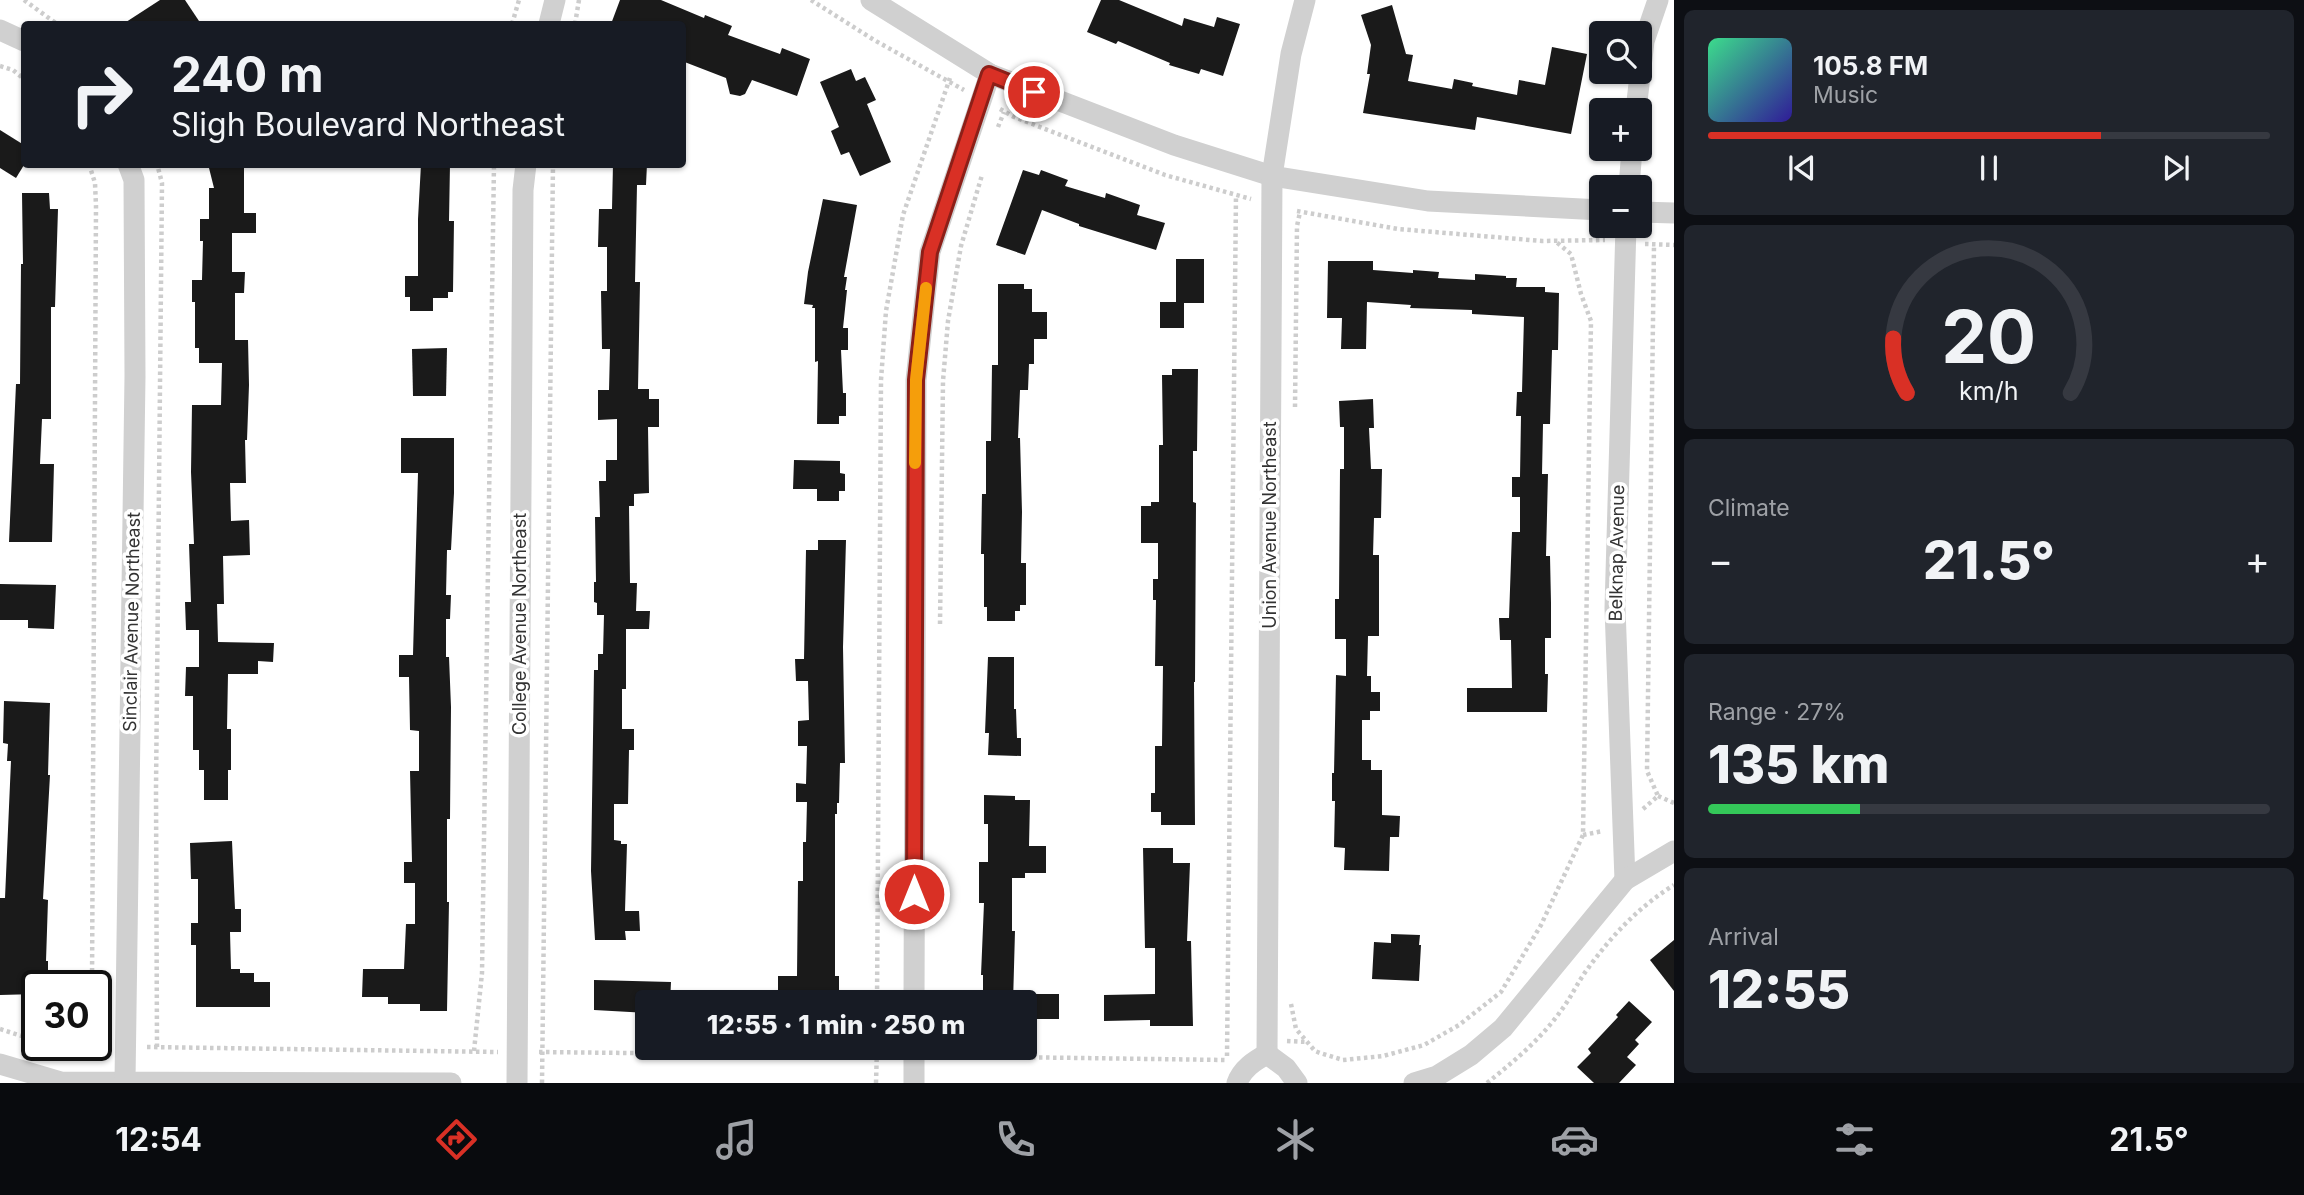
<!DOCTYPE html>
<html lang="en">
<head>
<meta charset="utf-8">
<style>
	body { margin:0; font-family:Inter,sans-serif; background:#20242c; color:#f1f3f6; height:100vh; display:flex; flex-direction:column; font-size:26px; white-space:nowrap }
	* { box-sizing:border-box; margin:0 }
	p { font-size:23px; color:#9ea1a6 }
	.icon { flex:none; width:38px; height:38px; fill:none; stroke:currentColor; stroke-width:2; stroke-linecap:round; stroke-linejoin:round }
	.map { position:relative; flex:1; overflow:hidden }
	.sheet { display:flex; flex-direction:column; gap:10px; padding:10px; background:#0d0f14; width:630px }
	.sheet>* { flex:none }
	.banner { position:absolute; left:21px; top:21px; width:665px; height:147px; border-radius:7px; box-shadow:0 2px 5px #0004; background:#171b24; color:#f1f3f6; overflow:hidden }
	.tools { position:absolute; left:1589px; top:21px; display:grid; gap:14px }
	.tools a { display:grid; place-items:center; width:63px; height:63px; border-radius:7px; background:#171b24; box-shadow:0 2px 5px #0004; font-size:35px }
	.speed { position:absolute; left:21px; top:970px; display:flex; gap:14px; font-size:35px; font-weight:700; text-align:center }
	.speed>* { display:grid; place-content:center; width:91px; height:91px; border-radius:50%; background:#171b24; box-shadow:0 2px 5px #0004; line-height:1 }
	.speed .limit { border:4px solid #111; border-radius:10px; background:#fff; color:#111 }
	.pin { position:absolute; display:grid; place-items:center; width:60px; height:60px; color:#fff; margin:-30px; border:4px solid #fff; border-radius:50%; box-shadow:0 2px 7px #0007 }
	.me { position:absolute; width:77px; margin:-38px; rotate:0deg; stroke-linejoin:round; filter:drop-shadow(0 0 5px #0008) }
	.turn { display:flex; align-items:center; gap:24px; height:147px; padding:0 35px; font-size:32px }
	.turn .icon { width:91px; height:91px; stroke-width:2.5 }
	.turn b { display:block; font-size:49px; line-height:60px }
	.big { font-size:52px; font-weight:800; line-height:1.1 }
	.sheet .card { flex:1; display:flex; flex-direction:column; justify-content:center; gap:10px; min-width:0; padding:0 24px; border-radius:10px; background:#20242c }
	.sheet .dial { align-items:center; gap:0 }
	.dial svg { height:182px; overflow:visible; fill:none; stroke:#363941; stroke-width:7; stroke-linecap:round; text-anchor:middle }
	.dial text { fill:#f1f3f6; stroke:none }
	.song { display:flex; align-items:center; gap:21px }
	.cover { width:84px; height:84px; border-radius:10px; background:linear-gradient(135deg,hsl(150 70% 55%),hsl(250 70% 35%)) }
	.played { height:7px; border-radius:4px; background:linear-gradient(90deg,#d93025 70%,#363941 70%) }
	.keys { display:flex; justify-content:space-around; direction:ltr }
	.heat { display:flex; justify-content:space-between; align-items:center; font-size:38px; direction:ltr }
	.charge { height:10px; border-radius:5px; background:linear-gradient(90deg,#34c759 27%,#363941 0) }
	.trip { position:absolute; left:635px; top:990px; width:402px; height:70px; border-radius:7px; background:#171b24; box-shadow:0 2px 5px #0004; font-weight:800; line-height:70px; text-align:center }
	.tab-bar { display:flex; height:112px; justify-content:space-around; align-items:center; background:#090b0e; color:#9ea1a6 }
	.tab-bar .icon { width:49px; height:49px }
	.tab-bar .active { color:#d93025 }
	.tab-bar b { font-size:32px; color:#f1f3f6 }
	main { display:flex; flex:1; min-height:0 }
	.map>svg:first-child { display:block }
	.building { fill:#1a1a1a }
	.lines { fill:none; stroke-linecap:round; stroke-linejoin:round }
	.path { stroke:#cdcdcd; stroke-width:4.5; stroke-dasharray:3.5 3.5; stroke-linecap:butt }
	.street { stroke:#d0d0d0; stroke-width:21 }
	.route-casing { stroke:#8d1f18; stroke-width:18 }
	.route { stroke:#d93025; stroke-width:12 }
	.slow { stroke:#f59e0b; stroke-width:12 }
	.labels { text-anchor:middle; stroke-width:7; stroke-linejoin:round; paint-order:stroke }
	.street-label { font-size:18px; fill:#333; stroke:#fff }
</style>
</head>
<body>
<main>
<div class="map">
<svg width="1674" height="1083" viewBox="0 0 1674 1083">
	<rect width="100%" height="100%" fill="#fff"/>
	<g class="building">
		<path d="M160 0H185L201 24H123Z"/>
		<path d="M620 0H661L704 18 705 15 732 26 728 35 780 54 782 48 810 59 797 96 752 80 745 94 740 96 730 94 726 78 682 61V24H611Z"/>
		<path d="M1101 0H1119L1182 26 1184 18 1214 27 1217 17 1240 24 1223 76 1201 69 1199 74 1169 65 1170 63 1118 41 1116 44 1087 32Z"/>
		<path d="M1392 5 1406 54 1413 55 1408 81 1452 89 1454 79 1473 83 1472 86 1517 95 1519 80 1545 85 1552 47 1587 54 1571 134 1477 117 1475 130 1363 113 1370 74H1367L1371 45 1361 15Z"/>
		<path d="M851 69 856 81 865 77 876 100 867 104 891 162 860 176 849 152 841 155 831 131 839 127 820 82Z"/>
		<path d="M0 130 24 145V165L16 178 0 168Z"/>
		<path d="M208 164H244V213H256V233H232V272H245L244 293H235V340H248L249 385 247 440H245L246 483H230L231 521 249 520 250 555 223 556 224 604H217L218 642 274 643 273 662 258 661V674H228L227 729H231V770H228V800H204V770H199V750H193V696H185L186 667H199V630H186L185 602H191L189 544H194L191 472 192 405H221L222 363H199V348H195V302H192V280H202L203 241H200V219H209V188H214Z"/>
		<path d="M421 164H450L449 221H454L453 292H448V298H433V311H410V297H405V276H418V219Z"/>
		<path d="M613 164H647L646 185H637L635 282H640L638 389H649V399H659V427H648L649 493 634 494V506H629L630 583H637L636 611H650L649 629H626V689H622V729H634V750H629L628 804H614V840L621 841V844H627L625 911H639L640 931H625L626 940H595L591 871 594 670H598V654H603L604 615H597V603L594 602V582H596L595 517H600L599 481H606V460H617V419L598 420V390H609L610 349H602L601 291H607V247H598L599 209H612Z"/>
		<path d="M1023 170 1039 175 1041 170 1068 180 1065 186 1105 198 1106 193 1140 205 1137 215 1165 223 1156 250 1079 226V224L1042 210 1025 255 996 245Z"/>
		<path d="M22 193H49L50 209H58L55 307H51V419H42L40 464H54L52 542H9L16 384H20L21 264H23Z"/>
		<path d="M823 199 857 205 844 277H847L845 290H847L843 328H848V350H841L843 393H846V416H839V424H817L818 361 815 362V308H812L813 305 804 304 808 272Z"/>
		<path d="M1176 259H1204V303H1184V328H1160V302H1176Z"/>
		<path d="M1328 261H1373V270L1413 273V270L1439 272 1438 278 1475 280V274L1506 276V278H1517L1516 287H1545V292L1559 293 1558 350H1552L1550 424H1543L1542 474H1548L1546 556H1550L1551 603V638H1545V674H1548L1547 712H1467V688H1512L1511 640H1500L1499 618H1509L1512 532H1520V497H1512V477H1520L1521 416H1516L1517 392H1522L1524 317 1472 314V310L1410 308 1411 305 1367 302 1366 349H1341L1342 318H1327Z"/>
		<path d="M998 284H1024V289H1032V312H1047V339H1034V364H1029L1028 390H1020L1018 438H1020L1022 512 1021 563H1026V605H1020V611H1015V621H987V607H984V554H981L982 494H986V441H991L992 365H998Z"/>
		<path d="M447 348 446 396H413L412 349Z"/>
		<path d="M1172 369H1198L1197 451H1193V502L1196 503 1195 682H1194L1195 825H1161V812H1151V793H1155V746H1162L1163 666H1155L1156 600H1153V579H1158V543H1141V506H1151V502H1159V445H1163L1162 375H1172Z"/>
		<path d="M1373 399 1374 428H1369L1371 469H1382L1381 518H1374L1373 555H1379V636H1368L1367 676H1371V692H1380V711H1370V720H1362V760H1371V770H1382V815L1400 816 1399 837H1390L1389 871 1344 870 1345 848 1334 847 1335 801H1332V773H1334L1336 675 1346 676V639H1335V599H1339L1340 469H1344V427H1340L1339 401Z"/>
		<path d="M401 438H454V493L451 550H447L446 595H451L450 619H446V657H449L451 707 450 819H447V902H449L447 1011H420V1004H388V997H362L363 969H404L406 924H415V883H404V862H412L410 771H419V731L410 730 409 677H399V655H413L418 473H401Z"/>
		<path d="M794 460 840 461V473L845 474V491H839V501H817V489H793Z"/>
		<path d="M818 540H846L843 647 845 763H840L839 803H837V814H835V976H839V1003H778V976H797L798 881H803V842H806L807 802H796V783L806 784 807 746H798V721L809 720 808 681H796L795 659H804L806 550H818Z"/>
		<path d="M0 584 56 585 54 629 28 628V620H0Z"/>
		<path d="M988 657H1014V709H1016L1017 738H1021V756L988 755 989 733H985Z"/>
		<path d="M4 701 50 703 48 775H50L43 899 48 900 46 961H48V985H37V994L0 995V898H5L11 761H7L8 744 3 743Z"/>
		<path d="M984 795 1015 796V800H1030L1029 846H1046V873H1025V878H1012V931H1015L1013 1003H983V975H981L984 903H979V862H988V824H984Z"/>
		<path d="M232 841 235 909H241V932H230L231 969H240V973H254V982H270V1007H196V945H191V923H198V879H191L190 843Z"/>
		<path d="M1143 848H1173V863H1190L1187 941H1191L1193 1026H1150V1020L1104 1021V995L1155 994V948H1145Z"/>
		<path d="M1391 934 1420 935 1419 945H1421L1419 981 1372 979 1374 942 1391 943Z"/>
		<path d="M1674 940V991L1650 960Z"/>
		<path d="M594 980 671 982 670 1003H648V1013L594 1010Z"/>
		<rect x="1026" y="994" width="33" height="25"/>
		<path d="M1629 1001 1652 1022 1635 1040 1639 1044 1627 1057 1636 1065 1619 1083H1594L1577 1067 1591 1053 1588 1049 1618 1017 1616 1015Z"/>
	</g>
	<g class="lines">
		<g class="path">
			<path d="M24 0 57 24"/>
			<path d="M811 0 874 40 964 90"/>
			<path d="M512 24 519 0"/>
			<path d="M575 24 579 0"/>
			<path d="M0 66 13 70 24 79"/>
			<path d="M1000 109 1014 117 1165 175 1251 199"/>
			<path d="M998 127 1004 112"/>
			<path d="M89 164 95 183 96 206 92 985"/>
			<path d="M1297 211 1398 229 1542 241 1605 240"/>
			<path d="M1645 244 1674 245"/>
			<path d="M1295 407 1297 226 1300 212"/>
			<path d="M940 624 943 381 948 321 961 246 982 175"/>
			<path d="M1658 796 1674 803"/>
			<path d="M1643 809 1658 796 1647 771 1654 245"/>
			<path d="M1583 835 1603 831"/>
			<path d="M877 1003 881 380 886 311 903 215 951 75"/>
			<path d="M1291 1004 1296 1029 1315 1051 1320 1053 1343 1060 1383 1056 1424 1045 1459 1025 1501 992 1541 925 1583 835 1591 321 1581 294 1571 254 1555 241"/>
			<path d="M0 1029 37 1041"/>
			<path d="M1287 1041 1307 1042"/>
			<path d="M93 1045H106"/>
			<path d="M147 1047 498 1052"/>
			<path d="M157 1047 156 789 162 183 157 164"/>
			<path d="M474 1051 482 973 494 164"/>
			<path d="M539 1052 894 1056"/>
			<path d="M934 1056 1226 1060"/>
			<path d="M1227 1056 1236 195"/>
			<path d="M92 1061V1045"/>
			<path d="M542 1083 553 164"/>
			<path d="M876 1083 877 1048"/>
			<path d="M1487 1083C1513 1062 1540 1040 1560 1012 1571 998 1578 981 1589 967 1613 934 1640 906 1674 885"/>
		</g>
		<g class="street">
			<path d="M871 0 990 74 1174 145 1272 176 1428 201 1601 210"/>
			<path d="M549 24 555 0"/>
			<path d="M0 30 24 41"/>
			<path d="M1636 110 1644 41 1658 0"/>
			<path d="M1629 187 1632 149"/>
			<path d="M1640 212 1674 213"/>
			<path d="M1625 880 1615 608 1626 226"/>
			<path d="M914 1003 916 380 930 252 990 74"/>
			<path d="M1267 1054 1272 176 1291 54 1305 0"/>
			<path d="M0 1064 61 1082 451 1083"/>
			<path d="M125 1081 135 376 134 180 128 164"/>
			<path d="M517 1083 523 190 526 164"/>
			<path d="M914 1083V1048"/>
			<path d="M1237 1083C1242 1069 1254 1061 1267 1054L1286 1068 1297 1083"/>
			<path d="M1414 1083 1437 1076 1471 1055 1503 1028 1625 880 1674 851"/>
		</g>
	</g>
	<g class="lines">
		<g class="route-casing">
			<path id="route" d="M914 894 916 380 930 252 989 74 1034 92"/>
		</g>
		<use href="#route" class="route"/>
		<path class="slow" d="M915 463 916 380 926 288"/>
	</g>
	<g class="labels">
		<g class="street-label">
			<text transform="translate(1270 525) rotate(-90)" y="6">Union Avenue Northeast</text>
			<text transform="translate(1617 553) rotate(-89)" y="6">Belknap Avenue</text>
			<text transform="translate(132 622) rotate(-89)" y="6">Sinclair Avenue Northeast</text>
			<text transform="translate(520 624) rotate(-90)" y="6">College Avenue Northeast</text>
		</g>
	</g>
</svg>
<div class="tools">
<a><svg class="icon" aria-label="search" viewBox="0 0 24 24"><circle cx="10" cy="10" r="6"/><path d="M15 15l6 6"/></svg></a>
<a>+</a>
<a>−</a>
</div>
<div class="speed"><div class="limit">30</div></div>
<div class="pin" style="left:1034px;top:92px;background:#d93025"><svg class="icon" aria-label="arrive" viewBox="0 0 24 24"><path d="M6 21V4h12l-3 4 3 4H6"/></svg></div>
<svg class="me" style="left:914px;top:894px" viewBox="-20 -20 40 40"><circle r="17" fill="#d93025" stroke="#fff" stroke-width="3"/><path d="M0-11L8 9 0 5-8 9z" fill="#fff"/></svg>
<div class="trip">12:55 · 1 min · 250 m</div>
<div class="banner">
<div class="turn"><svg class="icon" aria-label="right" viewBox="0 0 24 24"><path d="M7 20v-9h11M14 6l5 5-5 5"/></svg><div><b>240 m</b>Sligh Boulevard Northeast</div></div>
</div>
</div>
<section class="sheet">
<div class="card">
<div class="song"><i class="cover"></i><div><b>105.8 FM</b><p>Music</p></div></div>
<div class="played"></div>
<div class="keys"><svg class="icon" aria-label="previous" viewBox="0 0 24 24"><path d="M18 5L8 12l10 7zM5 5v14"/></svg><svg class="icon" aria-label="pause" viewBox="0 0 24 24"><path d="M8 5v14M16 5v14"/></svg><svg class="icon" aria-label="next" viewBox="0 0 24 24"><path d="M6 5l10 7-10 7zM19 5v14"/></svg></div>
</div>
<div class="card dial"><svg viewBox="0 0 100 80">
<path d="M14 69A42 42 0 1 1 86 69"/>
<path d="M14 69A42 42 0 0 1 8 45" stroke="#d93025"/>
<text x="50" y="56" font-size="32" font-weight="700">20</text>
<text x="50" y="72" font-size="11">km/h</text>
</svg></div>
<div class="card"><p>Climate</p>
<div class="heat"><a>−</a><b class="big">21.5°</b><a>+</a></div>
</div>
<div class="card"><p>Range · 27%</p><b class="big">135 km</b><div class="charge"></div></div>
<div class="card"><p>Arrival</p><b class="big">12:55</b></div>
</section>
</main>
<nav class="tab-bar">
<b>12:54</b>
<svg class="icon active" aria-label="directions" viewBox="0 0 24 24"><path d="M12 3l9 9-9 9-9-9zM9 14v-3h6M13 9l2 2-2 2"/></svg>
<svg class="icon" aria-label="music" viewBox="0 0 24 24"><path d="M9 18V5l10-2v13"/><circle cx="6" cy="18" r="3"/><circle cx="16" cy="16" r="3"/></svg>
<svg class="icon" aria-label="phone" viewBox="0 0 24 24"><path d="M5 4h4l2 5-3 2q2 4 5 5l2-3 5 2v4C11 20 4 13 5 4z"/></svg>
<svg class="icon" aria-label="climate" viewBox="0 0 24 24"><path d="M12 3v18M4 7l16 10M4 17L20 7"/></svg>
<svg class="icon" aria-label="car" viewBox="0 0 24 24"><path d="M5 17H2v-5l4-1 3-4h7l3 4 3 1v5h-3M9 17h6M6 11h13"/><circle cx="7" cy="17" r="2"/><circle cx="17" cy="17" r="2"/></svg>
<svg class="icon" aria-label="filters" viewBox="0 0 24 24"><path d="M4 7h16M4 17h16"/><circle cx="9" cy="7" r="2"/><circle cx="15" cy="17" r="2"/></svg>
<b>21.5°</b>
</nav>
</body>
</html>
